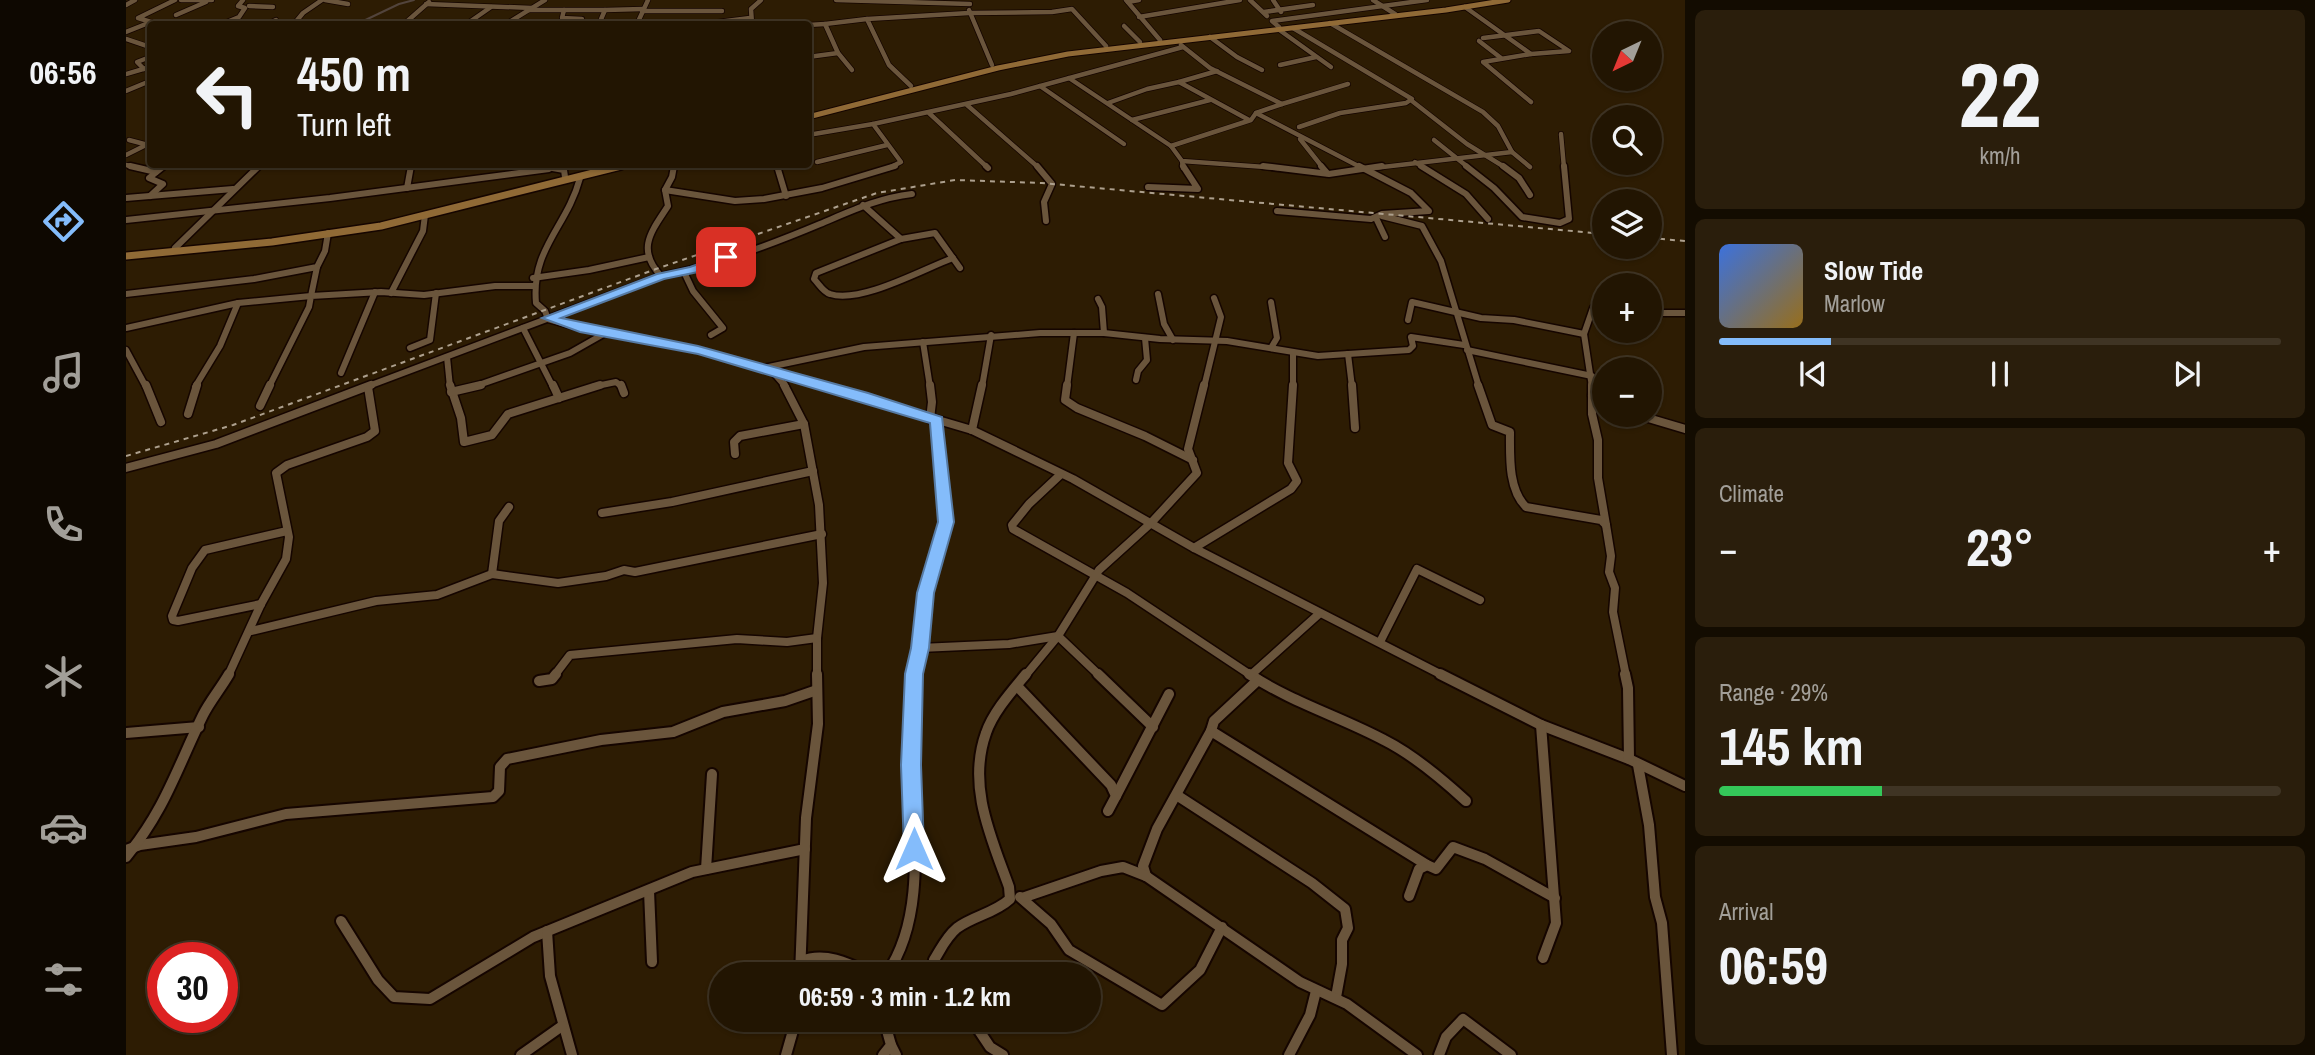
<!DOCTYPE html>
<html lang="en">
<head>
<meta charset="utf-8">
<style>
	body { margin:0; font-family:"Archivo Narrow",sans-serif; background:#2a1e0c; color:#f1f3f6; height:100vh; display:flex; flex-direction:column; font-size:26px; white-space:nowrap }
	* { box-sizing:border-box; margin:0 }
	p { font-size:23px; color:#a29f99 }
	.icon { flex:none; width:38px; height:38px; fill:none; stroke:currentColor; stroke-width:2; stroke-linecap:round; stroke-linejoin:round }
	.map { position:relative; flex:1; overflow:hidden }
	.details { display:flex; flex-direction:column; gap:10px; padding:10px; background:#130c01; width:630px }
	.details>* { flex:none }
	.guide { position:absolute; left:21px; top:21px; width:665px; height:147px; border-radius:7px; box-shadow:0 2px 5px #0004,0 0 0 2px #3f3424; background:#221502; color:#f1f3f6; overflow:hidden }
	.needle { width:46px; rotate:223deg }
	.controls { position:absolute; left:1466px; top:21px; display:grid; gap:14px }
	.controls a { display:grid; place-items:center; width:70px; height:70px; border-radius:50%; background:#221502; box-shadow:0 2px 5px #0004,0 0 0 2px #3f3424; font-size:35px }
	.speed { position:absolute; left:21px; top:942px; display:flex; gap:14px; font-size:35px; font-weight:700; text-align:center }
	.speed>* { display:grid; place-content:center; width:91px; height:91px; border-radius:50%; background:#221502; box-shadow:0 2px 5px #0004,0 0 0 2px #3f3424; line-height:1 }
	.speed .limit { border:10px solid #d22; background:#fff; color:#111 }
	.pin { position:absolute; display:grid; place-items:center; width:60px; height:60px; color:#fff; margin:-30px; border-radius:14px; box-shadow:0 4px 10px #0006 }
	.me { position:absolute; width:77px; margin:-38px; rotate:0deg; stroke-linejoin:round; filter:drop-shadow(0 0 5px #0008) }
	.turn { display:flex; align-items:center; gap:24px; height:147px; padding:0 35px; font-size:32px }
	.turn .icon { width:91px; height:91px; stroke-width:2.5 }
	.turn b { display:block; font-size:49px; line-height:60px }
	.big { font-size:52px; font-weight:800; line-height:1.1 }
	.details .card { flex:1; display:flex; flex-direction:column; justify-content:center; gap:10px; min-width:0; padding:0 24px; border-radius:10px; background:#2a1e0c }
	.details .dial { align-items:center; gap:0 }
	.dial b { font-size:91px; line-height:1 }
	.song { display:flex; align-items:center; gap:21px }
	.cover { width:84px; height:84px; border-radius:10px; background:linear-gradient(135deg,hsl(220 70% 55%),hsl(40 70% 35%)) }
	.played { height:7px; border-radius:4px; background:linear-gradient(90deg,#84bcfb 20%,#3f3424 20%) }
	.keys { display:flex; justify-content:space-around; direction:ltr }
	.heat { display:flex; justify-content:space-between; align-items:center; font-size:38px; direction:ltr }
	.charge { height:10px; border-radius:5px; background:linear-gradient(90deg,#34c759 29%,#3f3424 0) }
	.trip { position:absolute; left:583px; top:962px; width:392px; height:70px; border-radius:35px; background:#221502; box-shadow:0 2px 5px #0004,0 0 0 2px #3f3424; font-weight:800; line-height:70px; text-align:center }
	main { display:flex; flex:1; min-height:0 }
	.tab-bar { display:flex; flex-direction:column; width:126px; justify-content:space-around; align-items:center; background:#0e0801; color:#a29f99 }
	.tab-bar .icon { width:49px; height:49px }
	.tab-bar .current { color:#84bcfb }
	.tab-bar b { font-size:32px; color:#f1f3f6 }
	.map>svg:first-child { display:block }
	.lines { fill:none; stroke-linecap:round; stroke-linejoin:round }
	.stream { stroke:#52443c; stroke-width:2 }
	.minor-far3-casing { stroke:#150500; stroke-width:6 }
	.minor-far2-casing { stroke:#150500; stroke-width:9 }
	.minor-far1-casing { stroke:#150500; stroke-width:11 }
	.minor-casing { stroke:#150500; stroke-width:14 }
	.major-far1-casing { stroke:#150500; stroke-width:7 }
	.major-casing { stroke:#150500; stroke-width:10 }
	.minor-far3 { stroke:#6a553c; stroke-width:4.5 }
	.minor-far2 { stroke:#6a553c; stroke-width:6 }
	.minor-far1 { stroke:#6a553c; stroke-width:8 }
	.minor { stroke:#6a553c; stroke-width:10 }
	.major-far1 { stroke:#906a36; stroke-width:5 }
	.major { stroke:#906a36; stroke-width:7 }
	.rail { stroke:#ada08e; stroke-width:2; stroke-dasharray:5 5; stroke-linecap:butt }
	.route { fill:#84bcfb; stroke:#567aa3; stroke-width:2 }
</style>
</head>
<body>
<main>
<nav class="tab-bar">
<b>06:56</b>
<svg class="icon current" aria-label="directions" viewBox="0 0 24 24"><path d="M12 3l9 9-9 9-9-9zM9 14v-3h6M13 9l2 2-2 2"/></svg>
<svg class="icon" aria-label="music" viewBox="0 0 24 24"><path d="M9 18V5l10-2v13"/><circle cx="6" cy="18" r="3"/><circle cx="16" cy="16" r="3"/></svg>
<svg class="icon" aria-label="phone" viewBox="0 0 24 24"><path d="M5 4h4l2 5-3 2q2 4 5 5l2-3 5 2v4C11 20 4 13 5 4z"/></svg>
<svg class="icon" aria-label="climate" viewBox="0 0 24 24"><path d="M12 3v18M4 7l16 10M4 17L20 7"/></svg>
<svg class="icon" aria-label="car" viewBox="0 0 24 24"><path d="M5 17H2v-5l4-1 3-4h7l3 4 3 1v5h-3M9 17h6M6 11h13"/><circle cx="7" cy="17" r="2"/><circle cx="17" cy="17" r="2"/></svg>
<svg class="icon" aria-label="filters" viewBox="0 0 24 24"><path d="M4 7h16M4 17h16"/><circle cx="9" cy="7" r="2"/><circle cx="15" cy="17" r="2"/></svg>
</nav>
<div class="map">
<svg width="1559" height="1055" viewBox="0 0 1559 1055">
	<rect width="100%" height="100%" fill="#2d1c03"/>
	<g class="lines">
		<path class="stream" d="M231 24 273 4 288 0"/>
		<g class="minor-far3-casing">
			<g id="minor-far3">
				<path d="M55 0H86"/>
				<path d="M199 0 222 4"/>
				<path d="M710 0 844 4"/>
				<path d="M1000 0 1034 40"/>
				<path d="M1124 0 1141 16"/>
				<path d="M1147 0 1155 12"/>
				<path d="M1247 0 1269 14"/>
				<path d="M1002 2 1013 0"/>
				<path d="M300 4 406 8"/>
				<path d="M0 5 9 0"/>
				<path d="M123 6 147 7"/>
				<path d="M1339 7 1405 54 1357 62 1405 102"/>
				<path d="M403 10H479L473 24"/>
				<path d="M438 10 436 18 456 19"/>
				<path d="M479 10 517 9"/>
				<path d="M843 10 866 65"/>
				<path d="M516 11H596"/>
				<path d="M1138 12 1187 5"/>
				<path d="M844 13 926 12 946 9 980 46"/>
				<path d="M50 15 80 2"/>
				<path d="M1013 17 1114 0"/>
				<path d="M25 22 12 18 49 0"/>
				<path d="M383 22 398 24"/>
				<path d="M342 23 365 7"/>
				<path d="M1204 23 1357 112 1372 126 1386 152 1248 168"/>
				<path d="M96 24 113 17 119 8 112 6 117 0"/>
				<path d="M142 24 150 20"/>
				<path d="M168 24 177 13 196 0"/>
				<path d="M278 24 303 2"/>
				<path d="M380 24 419 0"/>
				<path d="M511 24 522 0"/>
				<path d="M576 24 624 18"/>
				<path d="M626 24 625 9 635 0"/>
				<path d="M682 25 699 24"/>
				<path d="M998 26 1014 42"/>
				<path d="M1153 27 1146 21 1301 0"/>
				<path d="M1167 28 1286 99 1280 103 1214 113 1173 127"/>
				<path d="M1152 29 1205 67"/>
				<path d="M0 32 25 22 30 24"/>
				<path d="M1084 37 1111 57 1136 70"/>
				<path d="M1357 38 1413 31 1443 51 1405 54"/>
				<path d="M0 39 24 47"/>
				<path d="M1353 41 1375 58"/>
				<path d="M682 57 712 53"/>
				<path d="M1154 65 1190 57"/>
				<path d="M18 69 11 62 24 57"/>
				<path d="M726 70 712 53 699 24 741 19"/>
				<path d="M1091 71 1053 82 1123 120"/>
				<path d="M0 74 24 67"/>
				<path d="M943 78 1045 146 1056 161 1152 168"/>
				<path d="M785 86 763 65 741 19 843 13"/>
				<path d="M914 86 998 144"/>
				<path d="M0 91 24 81"/>
				<path d="M1286 101 1341 144 1380 168"/>
				<path d="M982 103 1021 89 1053 82"/>
				<path d="M1156 104 1222 84"/>
				<path d="M841 105 913 168"/>
				<path d="M803 113 862 168"/>
				<path d="M1130 113 1236 168"/>
				<path d="M1006 120 1084 100"/>
				<path d="M747 124 885 94 1057 47"/>
				<path d="M1435 134 1438 168"/>
				<path d="M682 135 747 124 775 162 763 168"/>
				<path d="M1174 139 1197 168"/>
				<path d="M3 140 22 145"/>
				<path d="M1308 140 1343 168"/>
				<path d="M1045 146 1125 120 1130 113 1156 104 1084 68 1055 45"/>
				<path d="M1386 152 1404 167"/>
				<path d="M0 155 20 145"/>
				<path d="M1056 161 1057 168"/>
				<path d="M691 162 761 145"/>
				<path d="M1289 162 1298 168"/>
				<path d="M650 164 651 168"/>
				<path d="M0 165 12 168"/>
				<path d="M421 167 425 168"/>
				<path d="M35 168 40 164"/>
				<path d="M131 168 135 164"/>
				<path d="M284 168 285 164"/>
				<path d="M547 168 548 164"/>
			</g>
		</g>
		<g class="minor-far2-casing">
			<g id="minor-far2">
				<path d="M4 166 30 172"/>
				<path d="M548 166 546 177 539 190 609 201 638 199 696 188 769 166"/>
				<path d="M651 166 660 196"/>
				<path d="M860 166 862 168"/>
				<path d="M911 166 926 184 918 202 920 221"/>
				<path d="M1137 166 1203 174 1256 166"/>
				<path d="M1195 166 1201 173"/>
				<path d="M1295 166 1340 194 1362 219"/>
				<path d="M1340 166 1368 188 1396 217 1434 223 1443 219 1438 166"/>
				<path d="M1377 166 1393 178 1404 195"/>
				<path d="M421 167 438 170 439 177"/>
				<path d="M454 178C441 227 405 248 410 303L419 311 422 319 454 328 572 350 699 387"/>
				<path d="M1022 187 1072 189 1057 166"/>
				<path d="M281 188 285 166"/>
				<path d="M24 196 37 184 23 178 38 166"/>
				<path d="M0 198 107 189"/>
				<path d="M737 205 775 239 690 273 688 279C693 284 697 292 704 294 735 304 797 269 827 258"/>
				<path d="M1151 211 1245 219 1256 214 1303 211 1285 193 1233 166"/>
				<path d="M1256 216 1296 226 1315 261 1353 387"/>
				<path d="M1250 218 1259 237"/>
				<path d="M0 220 204 198 423 169"/>
				<path d="M775 239 809 233 834 268"/>
				<path d="M49 248 133 166"/>
				<path d="M558 272 567 291 597 328 585 335"/>
				<path d="M535 276C510 249 525 232 542 206L539 190"/>
				<path d="M407 278 463 270 523 257"/>
				<path d="M265 293 297 231 299 215"/>
				<path d="M0 294 128 279 191 267 199 251 202 233"/>
				<path d="M1032 294 1038 324 1047 340"/>
				<path d="M972 299 976 307 978 333"/>
				<path d="M1145 302 1151 338 1145 348"/>
				<path d="M1524 313H1559"/>
				<path d="M1282 320 1286 302 1355 318 1388 320 1458 334 1467 308H1479"/>
				<path d="M0 328 112 303 185 296 191 267"/>
				<path d="M397 328 427 387"/>
				<path d="M1458 334 1466 387"/>
				<path d="M797 342 804 387"/>
				<path d="M284 348 304 340 310 293"/>
				<path d="M0 350 20 387"/>
				<path d="M1341 350 1466 376"/>
				<path d="M1167 353V387"/>
				<path d="M1222 354 1226 387"/>
				<path d="M321 357 324 387"/>
				<path d="M638 368 738 347 914 333H978L1034 339 1101 341 1192 356 1283 350 1287 346 1285 337 1338 345"/>
				<path d="M646 371 660 387"/>
				<path d="M215 373 249 292"/>
				<path d="M1010 380 1012 371 1021 360 1019 338"/>
				<path d="M69 387 94 346 112 303"/>
				<path d="M143 387 183 307 185 296 255 292 298 295 369 286H408"/>
				<path d="M240 387 535 276C589 266 644 245 694 224 725 211 752 198 786 194"/>
				<path d="M347 387 444 353 481 332"/>
				<path d="M466 387 490 382 496 387"/>
				<path d="M856 387 865 335"/>
				<path d="M941 387 948 333"/>
				<path d="M1078 387 1095 317 1088 298"/>
			</g>
		</g>
		<g class="minor-far1-casing">
			<g id="minor-far1">
				<path d="M20 385 35 422"/>
				<path d="M324 385 335 418 338 442 366 435 382 414 474 385"/>
				<path d="M427 385 433 398"/>
				<path d="M495 385 498 393"/>
				<path d="M658 385 678 424 693 505 697 583 691 638V676"/>
				<path d="M693 385 846 430 947 479 1068 548 1318 676"/>
				<path d="M804 385 806 402 804 419"/>
				<path d="M941 385 939 400 951 408 1019 436 1067 460"/>
				<path d="M1226 385 1229 428"/>
				<path d="M1352 385 1366 425 1384 432C1384 456 1382 489 1400 507L1475 520 1480 525 1485 556 1483 572 1489 588 1487 612 1500 676"/>
				<path d="M1466 385V414L1472 440V478L1480 525"/>
				<path d="M325 392 355 385"/>
				<path d="M1466 395 1479 399"/>
				<path d="M134 406 144 385"/>
				<path d="M62 414 71 385"/>
				<path d="M1512 415 1559 429"/>
				<path d="M846 430 856 385"/>
				<path d="M609 454 608 442 614 436 678 424"/>
				<path d="M0 468 90 444 245 385"/>
				<path d="M934 475 903 504 886 525 887 529 1001 593 1126 676"/>
				<path d="M476 513 546 502 687 471"/>
				<path d="M1068 548 1165 489 1171 481 1162 463 1167 385"/>
				<path d="M366 574 373 521 383 507"/>
				<path d="M135 604 52 621 47 620 46 616 66 568 79 550 161 531"/>
				<path d="M125 631 250 601 311 595 366 574 432 583 480 576 498 570 509 572 696 534"/>
				<path d="M1254 642 1291 569 1354 600"/>
				<path d="M794 648 883 644 932 636 974 676"/>
				<path d="M1126 674 1194 613"/>
				<path d="M102 676 135 604 160 559 163 537 150 473 161 465 241 437 249 431 242 387"/>
				<path d="M428 676 444 655 611 639 661 642 691 638"/>
				<path d="M788 676 794 648 799 593 820 522 811 420"/>
				<path d="M899 676 932 636 973 570 1025 523 1071 473 1062 449 1078 385"/>
			</g>
		</g>
		<g class="minor-casing">
			<g id="minor">
				<path d="M972 674 1027 727"/>
				<path d="M1123 674C1165 702 1215 717 1258 740 1288 755 1316 779 1340 801"/>
				<path d="M1314 674 1415 725 1503 759 1559 786"/>
				<path d="M1499 674 1502 688 1503 759"/>
				<path d="M1132 680 1088 721 1085 731 1301 865 1310 869 1327 847 1359 859 1429 898"/>
				<path d="M413 681 426 679 430 674"/>
				<path d="M891 686 985 785 990 796 982 811"/>
				<path d="M1415 725 1430 923 1417 958"/>
				<path d="M0 733 73 727"/>
				<path d="M1512 765 1523 825 1529 897 1536 923 1546 1055"/>
				<path d="M990 796 1043 694"/>
				<path d="M1052 796 1186 883 1219 909 1222 928 1216 940V964L1210 997"/>
				<path d="M0 850 14 845 70 837 160 814 367 797 373 791 374 767 381 759 475 740 547 732 597 712 659 701 691 690"/>
				<path d="M0 857C39 810 51 768 77 715 84 701 95 688 103 674"/>
				<path d="M580 869 586 774"/>
				<path d="M1020 876 1017 866 1031 829 1085 731"/>
				<path d="M523 891 526 962"/>
				<path d="M1283 896 1293 869 1301 865"/>
				<path d="M894 897 925 924 943 950 1036 1005 1074 970 1096 927"/>
				<path d="M896 898 975 871 997 867 1020 876 1174 982 1221 1004 1291 1055"/>
				<path d="M215 921 252 980 268 997 304 999 407 937 566 872 679 849"/>
				<path d="M421 931 424 976 446 1055"/>
				<path d="M675 961C700 951 724 964 747 975"/>
				<path d="M674 975 680 818 692 724 691 674"/>
				<path d="M760 975C801 916 787 832 785 766 784 735 787 704 788 674"/>
				<path d="M815 975 808 960C815 949 820 937 831 928 847 916 869 913 884 899L883 887C865 837 841 786 860 733 867 712 886 691 900 674"/>
				<path d="M846 1020 864 1047 877 1055"/>
				<path d="M765 1045 770 1055"/>
				<path d="M395 1055 436 1026"/>
				<path d="M660 1055 670 1020"/>
				<path d="M757 1055 765 1045 758 1020"/>
				<path d="M1163 1055 1184 1015 1190 991"/>
				<path d="M1313 1055 1320 1037 1337 1019 1385 1055"/>
			</g>
		</g>
		<g class="major-far1-casing">
			<g id="major-far1">
				<path d="M682 117 872 68 942 54 1320 10 1382 0"/>
				<path d="M488 168 502 164"/>
			</g>
		</g>
		<g class="major-casing">
			<path id="major" d="M0 256 146 242 255 226 495 166"/>
		</g>
		<use href="#minor-far3" class="minor-far3"/>
		<use href="#minor-far2" class="minor-far2"/>
		<use href="#minor-far1" class="minor-far1"/>
		<use href="#minor" class="minor"/>
		<use href="#major-far1" class="major-far1"/>
		<use href="#major" class="major"/>
		<g class="rail">
			<path d="M1524 238 1559 241"/>
			<path d="M0 456 107 425 530 269 751 193 829 180 916 183 1479 234"/>
		</g>
	</g>
	<path class="route" d="M600 254 606 257 604 260 572 272 538 279 435 318 572 346 742 393 816 417 828 522 808 593 803 648 797 674 795 765 798 849 795 856 788 859 781 856 778 849 775 765 779 674 785 648 791 593 812 522 804 423 572 354 454 332 416 318 531 274 564 267Z"/>
</svg>
<div class="controls">
<a><svg class="needle" viewBox="-14 -14 28 28"><path d="M0-13l5 13h-10z" fill="#e53935"/><path d="M0 13l5-13h-10z" fill="#a29f99"/></svg></a>
<a><svg class="icon" aria-label="search" viewBox="0 0 24 24"><circle cx="10" cy="10" r="6"/><path d="M15 15l6 6"/></svg></a>
<a><svg class="icon" aria-label="layers" viewBox="0 0 24 24"><path d="M12 4l9 5-9 5-9-5zM3 14l9 5 9-5"/></svg></a>
<a>+</a>
<a>−</a>
</div>
<div class="speed"><div class="limit">30</div></div>
<div class="pin" style="left:600px;top:257px;background:#d93025"><svg class="icon" aria-label="arrive" viewBox="0 0 24 24"><path d="M6 21V4h12l-3 4 3 4H6"/></svg></div>
<svg class="me" style="left:788px;top:849px" viewBox="-20 -20 40 40"><path d="M0-17L14 15 0 8-14 15z" fill="#84bcfb" stroke="#fff" stroke-width="4"/></svg>
<div class="trip">06:59 · 3 min · 1.2 km</div>
<div class="guide">
<div class="turn"><svg class="icon" aria-label="left" viewBox="0 0 24 24"><path d="M17 20v-9H6M10 6l-5 5 5 5"/></svg><div><b>450 m</b>Turn left</div></div>
</div>
</div>
<section class="details">
<div class="card dial"><b>22</b><p>km/h</p></div>
<div class="card">
<div class="song"><i class="cover"></i><div><b>Slow Tide</b><p>Marlow</p></div></div>
<div class="played"></div>
<div class="keys"><svg class="icon" aria-label="previous" viewBox="0 0 24 24"><path d="M18 5L8 12l10 7zM5 5v14"/></svg><svg class="icon" aria-label="pause" viewBox="0 0 24 24"><path d="M8 5v14M16 5v14"/></svg><svg class="icon" aria-label="next" viewBox="0 0 24 24"><path d="M6 5l10 7-10 7zM19 5v14"/></svg></div>
</div>
<div class="card"><p>Climate</p>
<div class="heat"><a>−</a><b class="big">23°</b><a>+</a></div>
</div>
<div class="card"><p>Range · 29%</p><b class="big">145 km</b><div class="charge"></div></div>
<div class="card"><p>Arrival</p><b class="big">06:59</b></div>
</section>
</main>
</body>
</html>
